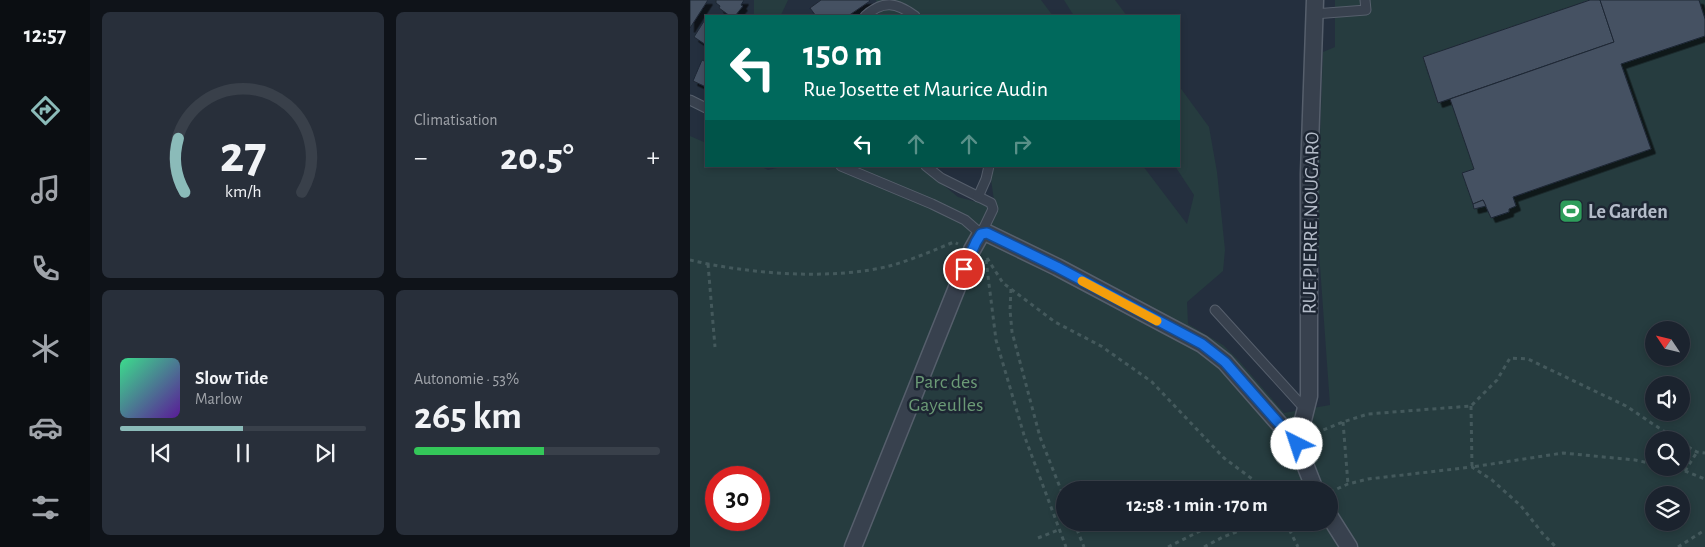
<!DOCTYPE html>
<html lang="fr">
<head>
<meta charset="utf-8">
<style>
	body { margin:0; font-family:"Alegreya Sans",sans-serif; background:#282f3a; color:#f1f3f6; height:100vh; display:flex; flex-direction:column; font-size:19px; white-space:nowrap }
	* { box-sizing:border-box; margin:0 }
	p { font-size:16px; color:#a0a4aa }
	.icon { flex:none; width:28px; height:28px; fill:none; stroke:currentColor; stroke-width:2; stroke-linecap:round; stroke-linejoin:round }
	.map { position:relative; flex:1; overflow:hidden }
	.drawer { display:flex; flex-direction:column; gap:12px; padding:12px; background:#0f1319; width:600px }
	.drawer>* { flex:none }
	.hud { position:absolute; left:15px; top:15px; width:475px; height:152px; border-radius:0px; box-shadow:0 2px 8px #0003,0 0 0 1px #39404a; background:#00695c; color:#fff; overflow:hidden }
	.needle { width:32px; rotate:305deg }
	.buttons { position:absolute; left:955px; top:321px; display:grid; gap:10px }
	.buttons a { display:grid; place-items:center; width:45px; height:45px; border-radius:50%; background:#1b232e; box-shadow:0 2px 8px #0003,0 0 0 1px #39404a; font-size:25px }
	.speed { position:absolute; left:15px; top:466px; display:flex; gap:10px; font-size:25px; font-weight:700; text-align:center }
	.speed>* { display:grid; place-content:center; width:65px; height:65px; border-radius:50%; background:#1b232e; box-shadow:0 2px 8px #0003,0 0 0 1px #39404a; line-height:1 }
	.speed .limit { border:8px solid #d22; background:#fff; color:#111 }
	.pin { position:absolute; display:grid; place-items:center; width:42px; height:42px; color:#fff; margin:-21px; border:2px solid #fff; border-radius:50%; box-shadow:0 1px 5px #0007 }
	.me { position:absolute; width:55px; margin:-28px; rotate:319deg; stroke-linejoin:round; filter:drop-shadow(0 0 4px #0008) }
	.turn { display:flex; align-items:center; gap:18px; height:105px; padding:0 15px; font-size:22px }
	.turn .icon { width:65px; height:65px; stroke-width:2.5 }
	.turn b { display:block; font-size:35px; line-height:42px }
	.lanes { display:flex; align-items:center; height:48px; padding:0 15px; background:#0003; justify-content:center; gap:25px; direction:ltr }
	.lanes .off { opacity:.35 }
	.big { font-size:38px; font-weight:700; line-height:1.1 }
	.drawer .card { flex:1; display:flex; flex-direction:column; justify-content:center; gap:8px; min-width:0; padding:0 18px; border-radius:8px; background:#282f3a }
	.drawer .dial { align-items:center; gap:0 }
	.dial svg { height:130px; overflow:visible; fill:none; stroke:#39404a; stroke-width:7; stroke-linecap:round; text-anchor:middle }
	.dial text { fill:#f1f3f6; stroke:none }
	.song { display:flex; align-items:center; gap:15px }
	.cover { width:60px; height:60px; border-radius:8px; background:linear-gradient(135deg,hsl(150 70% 55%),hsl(270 70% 35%)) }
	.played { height:5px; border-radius:2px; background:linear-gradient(90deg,#8bbbb9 50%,#39404a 50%) }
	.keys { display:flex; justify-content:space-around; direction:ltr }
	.heat { display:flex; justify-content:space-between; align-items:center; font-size:28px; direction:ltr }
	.charge { height:8px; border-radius:4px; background:linear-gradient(90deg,#34c759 53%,#39404a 0) }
	.drawer .tiles { flex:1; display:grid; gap:12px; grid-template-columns:repeat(2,1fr) }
	.trip { position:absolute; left:366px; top:481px; width:282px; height:50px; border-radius:25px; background:#1b232e; box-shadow:0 2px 8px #0003,0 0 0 1px #39404a; font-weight:700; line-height:50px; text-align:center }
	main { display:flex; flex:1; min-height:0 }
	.menu { display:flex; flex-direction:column; width:90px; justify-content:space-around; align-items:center; background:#0b0e12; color:#a0a4aa }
	.menu .icon { width:35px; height:35px }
	.menu .on { color:#8bbbb9 }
	.menu b { font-size:22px; color:#f1f3f6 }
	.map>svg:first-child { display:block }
	.green { fill:#263c3f; fill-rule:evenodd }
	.building { fill:#455162; stroke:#1f2835; filter:url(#shadow) }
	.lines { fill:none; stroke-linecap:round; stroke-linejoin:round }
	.lane-casing { stroke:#565f6c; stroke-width:11 }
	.street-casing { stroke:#565f6c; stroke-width:19 }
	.path { stroke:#44595c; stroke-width:3; stroke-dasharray:4 4; stroke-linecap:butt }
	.lane { stroke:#38414e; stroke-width:9 }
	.street { stroke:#38414e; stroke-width:16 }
	.route-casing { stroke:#114b97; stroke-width:12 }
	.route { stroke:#1a73e8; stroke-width:9 }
	.slow { stroke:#f59e0b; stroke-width:9 }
	.labels { text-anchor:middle; stroke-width:5; stroke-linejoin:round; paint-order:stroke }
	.poi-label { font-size:20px; font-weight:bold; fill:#b4bcc9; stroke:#1d2633; text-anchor:start }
	.street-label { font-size:20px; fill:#b4bcc9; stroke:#1d2633 }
	.park-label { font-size:20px; fill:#6b9a76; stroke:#1d2633 }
</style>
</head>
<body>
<main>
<nav class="menu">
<b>12:57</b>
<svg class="icon on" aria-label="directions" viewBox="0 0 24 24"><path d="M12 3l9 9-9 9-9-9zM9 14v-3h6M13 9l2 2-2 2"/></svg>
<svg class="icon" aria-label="music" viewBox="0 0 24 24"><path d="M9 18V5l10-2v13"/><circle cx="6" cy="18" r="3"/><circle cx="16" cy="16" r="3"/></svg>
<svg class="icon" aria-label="phone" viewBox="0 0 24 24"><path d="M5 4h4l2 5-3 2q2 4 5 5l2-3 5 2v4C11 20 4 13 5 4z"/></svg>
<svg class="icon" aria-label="climate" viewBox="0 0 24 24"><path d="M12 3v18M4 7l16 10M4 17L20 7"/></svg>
<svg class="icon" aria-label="car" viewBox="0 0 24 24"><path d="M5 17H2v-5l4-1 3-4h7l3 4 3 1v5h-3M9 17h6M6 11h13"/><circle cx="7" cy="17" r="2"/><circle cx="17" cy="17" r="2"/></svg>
<svg class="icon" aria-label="filters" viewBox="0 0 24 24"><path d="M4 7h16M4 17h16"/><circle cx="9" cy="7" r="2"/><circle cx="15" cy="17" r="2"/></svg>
</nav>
<section class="drawer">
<div class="tiles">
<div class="card dial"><svg viewBox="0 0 100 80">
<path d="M14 69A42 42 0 1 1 86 69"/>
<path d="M14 69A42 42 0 0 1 10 36" stroke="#8bbbb9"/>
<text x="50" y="56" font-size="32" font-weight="700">27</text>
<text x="50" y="72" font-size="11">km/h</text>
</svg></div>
<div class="card"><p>Climatisation</p>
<div class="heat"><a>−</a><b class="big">20.5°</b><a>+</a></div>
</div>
<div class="card">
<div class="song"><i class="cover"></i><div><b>Slow Tide</b><p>Marlow</p></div></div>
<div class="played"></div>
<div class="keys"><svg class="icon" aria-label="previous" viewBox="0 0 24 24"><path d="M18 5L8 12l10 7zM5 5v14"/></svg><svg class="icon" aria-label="pause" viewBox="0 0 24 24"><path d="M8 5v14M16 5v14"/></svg><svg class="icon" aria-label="next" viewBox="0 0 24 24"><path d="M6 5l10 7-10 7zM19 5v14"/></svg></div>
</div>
<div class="card"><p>Autonomie · 53%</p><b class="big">265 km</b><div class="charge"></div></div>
</div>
</section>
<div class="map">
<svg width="1015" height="547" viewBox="0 0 1015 547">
	<defs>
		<filter id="shadow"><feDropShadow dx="4.5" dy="4.5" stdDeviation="0" flood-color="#0009"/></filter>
	</defs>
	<rect width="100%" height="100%" fill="#242f3e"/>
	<g class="green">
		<path d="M64 0H98L91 15 64 16Z"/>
		<path d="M186 0H351L363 16H189Z"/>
		<path d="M374 0H425L437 16H384Z"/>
		<path d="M645 0H1015V547H0V136L16 143V166H70L78 170 96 166H230L268 197 305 207 299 166H453L497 224 504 195 485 166H489V86L519 127 527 172 535 250 533 271 497 302 498 324 533 345 550 362 594 413 640 405 627 224 633 52 645 47ZM964 330H991V358H964ZM964 385H991V412H964ZM964 440H991V468H964ZM26 478H69V520H26ZM375 490H640V522H375ZM964 495H991V522H964Z"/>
	</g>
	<g class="building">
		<path d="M0 0H18L0 28Z"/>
		<path d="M26 0H54L51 5 53 6 45 16H40L29 8 30 6 26 3Z"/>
		<path d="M131 0H179L180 1 158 16H126L120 8Z"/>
		<path d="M900 0H910L924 42 748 103 733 57Z"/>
		<path d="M910 0H1009L1015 19V36L931 64 961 149 823 197 826 206 819 209V212L801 218 793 200 783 204 772 173 784 169 760 99 924 42Z"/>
		<path d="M16 18V45L4 37Z"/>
		<path d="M12 60 16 62V87L3 81Z"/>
		<path d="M793 200 796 206 784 209 783 204Z"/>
	</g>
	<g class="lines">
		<g class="lane-casing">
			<g id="lane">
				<path d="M624 14 676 10 675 0"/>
				<path d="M175 16C193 0 206 2 225 16"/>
				<path d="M0 100 16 108"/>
				<path d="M151 166 242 204 275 220 291 234 303 209 301 203 251 178 236 166"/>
				<path d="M288 197 296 179 299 166"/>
				<path d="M525 310 616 410"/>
			</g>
		</g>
		<g class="street-casing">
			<g id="street">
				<path d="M607 444 619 396V174L625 0"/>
				<path d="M640 517 659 547"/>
				<path d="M163 547 282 250 291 234 297 233 367 267 512 344 535 362 607 444 625 490"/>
			</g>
		</g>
		<g class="path">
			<path d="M297 258 313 283 365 322 411 346 462 382 534 458 577 490"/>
			<path d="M0 260C58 274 145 281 203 265 224 259 244 250 264 242L268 244"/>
			<path d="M296 260 306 340 334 435 376 547"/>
			<path d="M18 264 25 347"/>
			<path d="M321 289 320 310 322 332 350 437 375 500"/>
			<path d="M781 406 782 467 873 453 945 460 964 464"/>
			<path d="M653 422 658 484"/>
			<path d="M626 433 653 422 678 414 781 406 807 380 820 358 838 359 936 406 987 440"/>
			<path d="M991 443 1007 452 1015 453"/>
			<path d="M979 468 995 471 1015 479"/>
			<path d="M995 471 1007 452"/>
			<path d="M640 492 658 484 678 479 782 467 802 480 831 506 853 534 866 547"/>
			<path d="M384 522 394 547"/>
			<path d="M599 522V529L608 547"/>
			<path d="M348 538 368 530"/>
			<path d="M478 547 528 522"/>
			<path d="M514 547 533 537 573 522"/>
			<path d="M988 547 1015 530"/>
		</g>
		<use href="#lane" class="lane"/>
		<use href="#street" class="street"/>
	</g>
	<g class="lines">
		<g class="route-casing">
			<path id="route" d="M274 269 286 242 291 234 297 233 367 267 512 344 535 362 607 444"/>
		</g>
		<use href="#route" class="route"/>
		<path class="slow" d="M392 281 467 321"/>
	</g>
	<defs>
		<g id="stadium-square" transform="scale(1.25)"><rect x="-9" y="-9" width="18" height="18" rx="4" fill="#2e9e5b" stroke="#1d2633"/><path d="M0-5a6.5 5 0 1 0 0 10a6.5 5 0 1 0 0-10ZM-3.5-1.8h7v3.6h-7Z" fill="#fff"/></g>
	</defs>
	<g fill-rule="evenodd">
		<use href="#stadium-square" x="881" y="211"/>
	</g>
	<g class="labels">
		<g class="poi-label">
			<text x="898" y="218">Le Garden</text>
		</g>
		<g class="street-label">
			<text transform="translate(620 223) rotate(-89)" y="7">RUE PIERRE NOUGARO</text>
		</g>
		<g class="park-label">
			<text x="256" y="388">Parc des<tspan x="256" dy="23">Gayeulles</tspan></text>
		</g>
	</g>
</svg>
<div class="buttons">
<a><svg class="needle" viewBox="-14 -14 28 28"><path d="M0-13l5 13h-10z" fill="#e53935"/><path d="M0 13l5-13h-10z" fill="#a0a4aa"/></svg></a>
<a><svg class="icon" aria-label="sound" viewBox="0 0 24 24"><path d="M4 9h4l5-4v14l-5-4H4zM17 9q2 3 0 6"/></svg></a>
<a><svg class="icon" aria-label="search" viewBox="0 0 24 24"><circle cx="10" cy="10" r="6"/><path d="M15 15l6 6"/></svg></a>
<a><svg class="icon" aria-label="layers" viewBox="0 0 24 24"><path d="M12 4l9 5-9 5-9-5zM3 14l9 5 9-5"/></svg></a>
</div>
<div class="speed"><div class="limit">30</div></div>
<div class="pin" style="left:274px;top:269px;background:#d93025"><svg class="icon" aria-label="arrive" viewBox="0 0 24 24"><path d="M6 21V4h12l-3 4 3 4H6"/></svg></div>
<svg class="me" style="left:607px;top:444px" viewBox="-20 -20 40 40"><circle r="19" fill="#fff"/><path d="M0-13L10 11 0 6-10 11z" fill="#1a73e8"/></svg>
<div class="trip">12:58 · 1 min · 170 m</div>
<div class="hud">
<div class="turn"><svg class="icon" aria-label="left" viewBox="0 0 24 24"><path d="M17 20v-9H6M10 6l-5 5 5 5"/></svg><div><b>150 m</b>Rue Josette et Maurice Audin</div></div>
<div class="lanes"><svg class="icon" aria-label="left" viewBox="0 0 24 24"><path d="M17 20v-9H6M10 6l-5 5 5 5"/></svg><svg class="icon off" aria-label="ahead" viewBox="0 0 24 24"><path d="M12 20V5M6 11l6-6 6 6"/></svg><svg class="icon off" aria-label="ahead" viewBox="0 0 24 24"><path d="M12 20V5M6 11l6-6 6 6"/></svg><svg class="icon off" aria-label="right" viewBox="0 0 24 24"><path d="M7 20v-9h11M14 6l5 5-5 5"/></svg></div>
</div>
</div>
</main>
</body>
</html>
